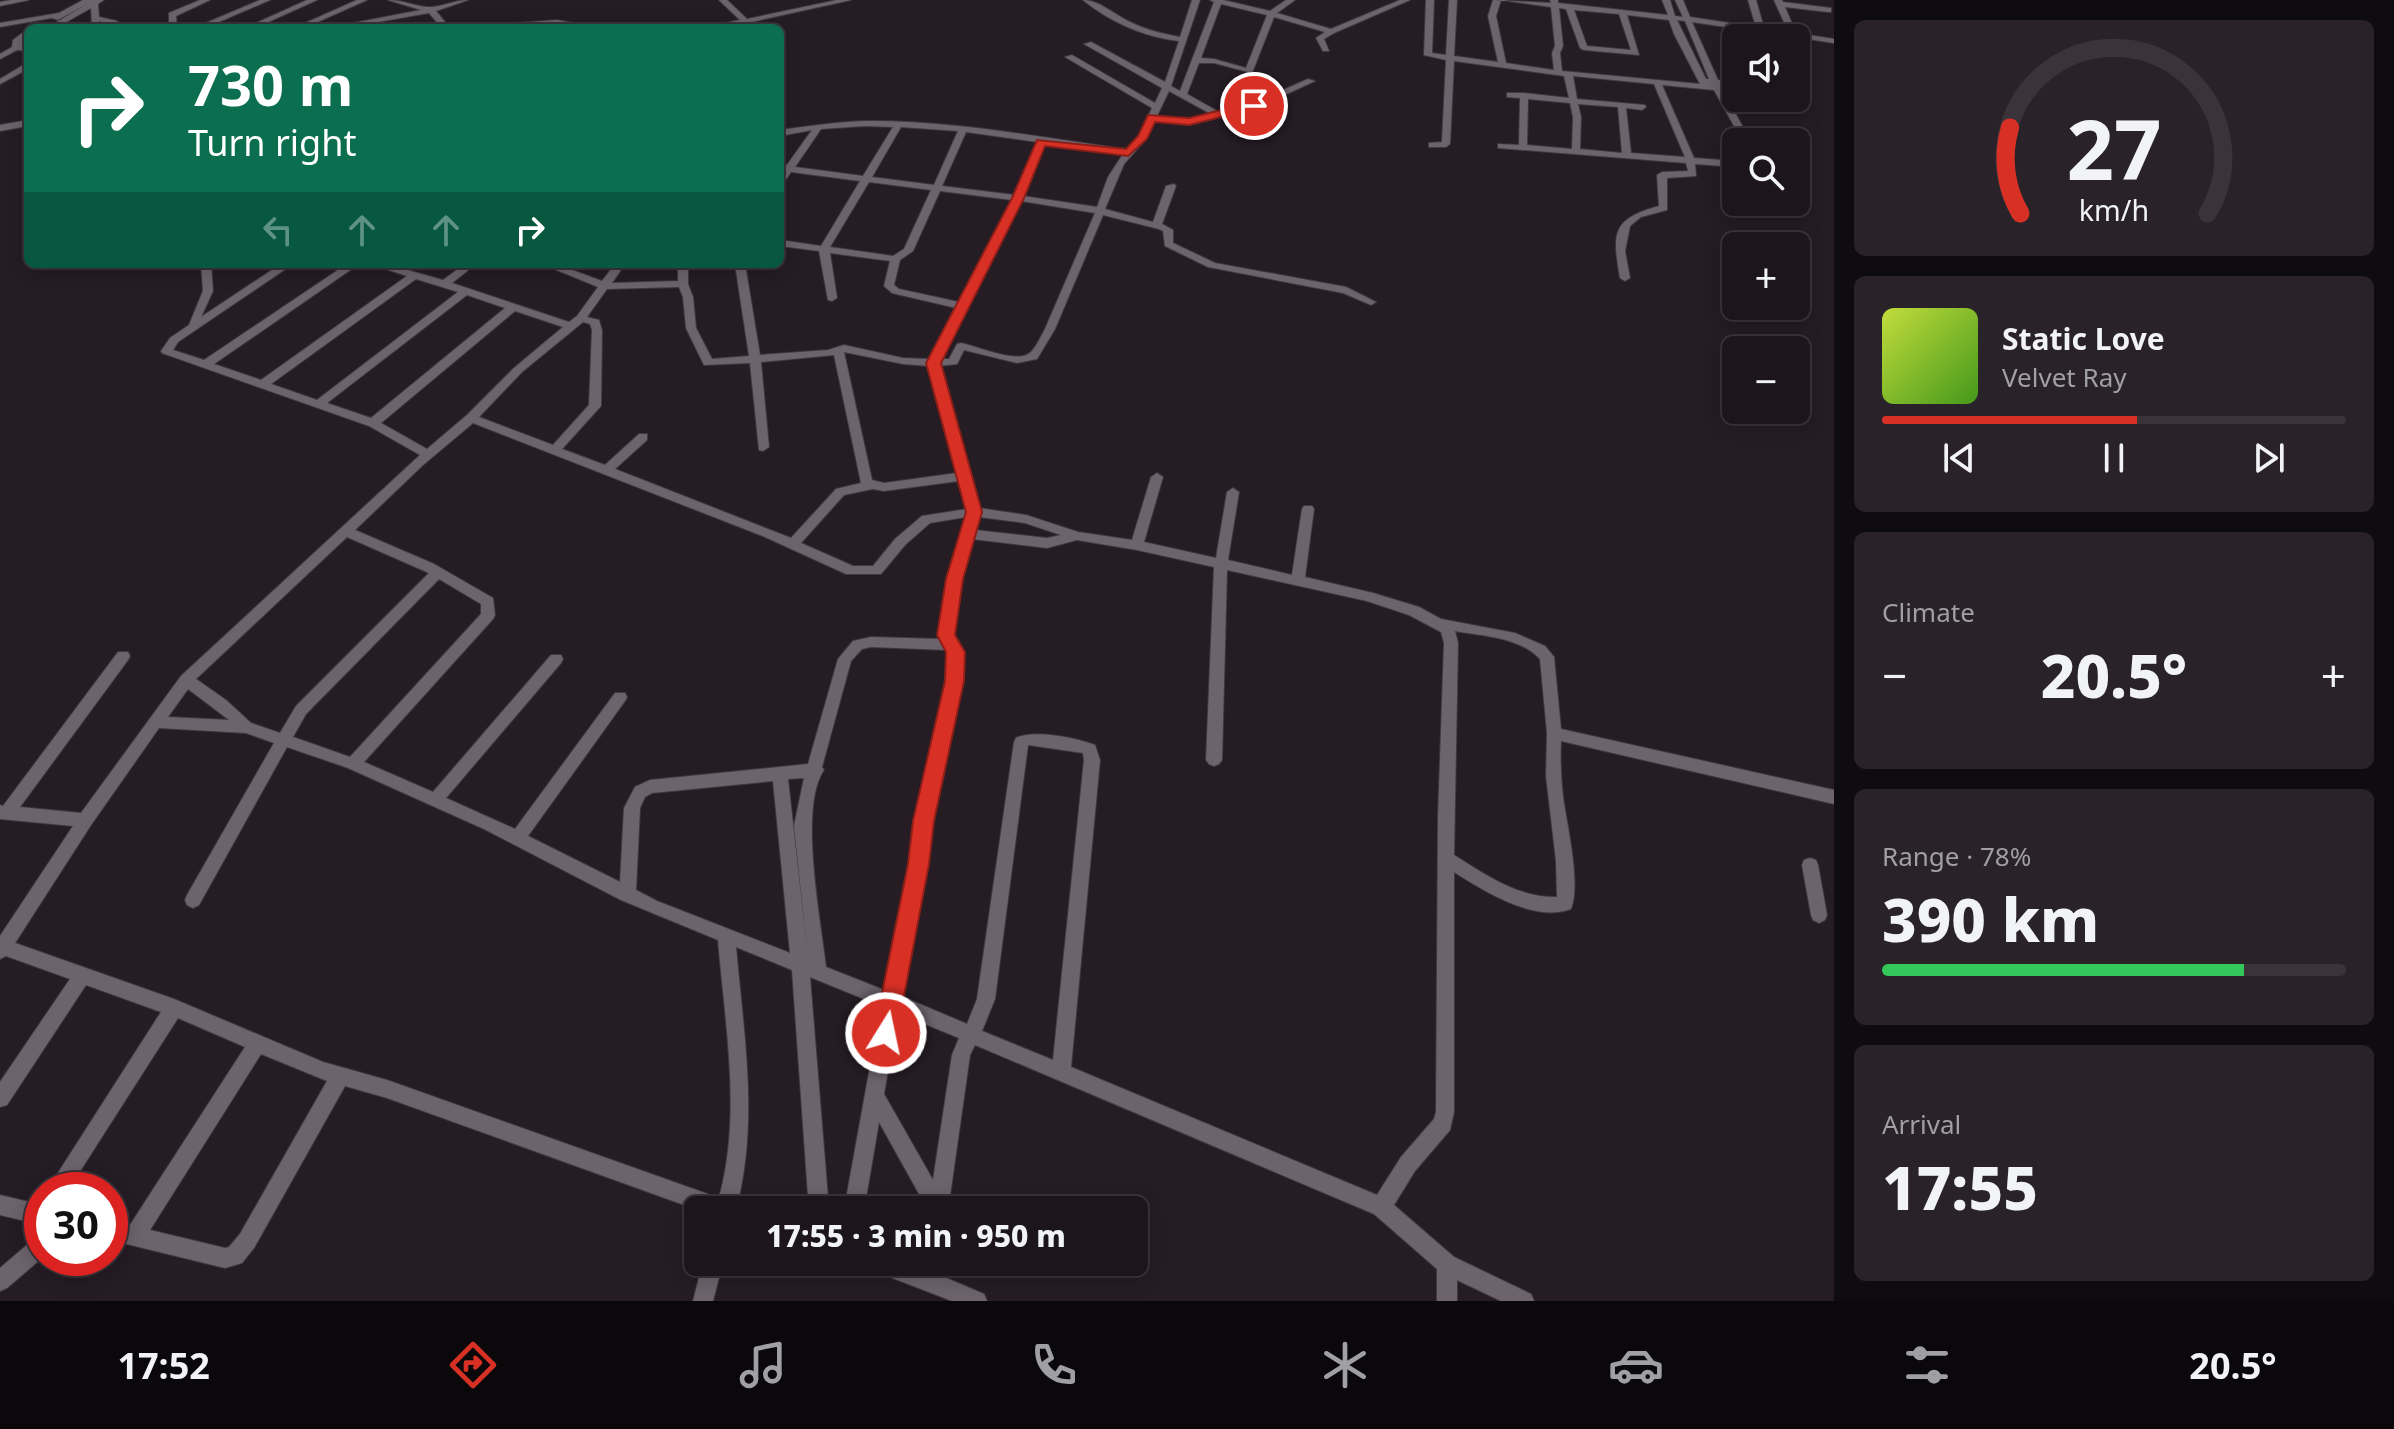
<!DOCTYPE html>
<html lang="en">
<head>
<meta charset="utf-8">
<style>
	body { margin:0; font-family:"Noto Sans",sans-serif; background:#292228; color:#f1f3f6; height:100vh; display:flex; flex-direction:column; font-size:30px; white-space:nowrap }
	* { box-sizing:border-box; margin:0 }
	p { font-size:26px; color:#a09fa3 }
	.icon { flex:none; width:44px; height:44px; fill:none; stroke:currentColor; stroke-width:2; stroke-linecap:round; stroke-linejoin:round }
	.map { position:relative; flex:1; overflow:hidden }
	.details { display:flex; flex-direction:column; gap:20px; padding:20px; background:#0f0c0f; width:560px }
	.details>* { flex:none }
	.hud { position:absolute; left:24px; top:24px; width:760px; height:244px; border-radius:12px; box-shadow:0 4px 20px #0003,0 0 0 2px #3a343a; background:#0b6e4f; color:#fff; overflow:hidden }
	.fabs { position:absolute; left:1722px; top:24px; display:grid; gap:16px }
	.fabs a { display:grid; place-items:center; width:88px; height:88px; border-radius:12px; background:#1c151b; box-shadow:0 4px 20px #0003,0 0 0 2px #3a343a; font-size:40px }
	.speed { position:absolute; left:24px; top:1172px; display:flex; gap:16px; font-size:40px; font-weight:700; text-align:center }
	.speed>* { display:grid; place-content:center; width:104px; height:104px; border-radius:50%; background:#1c151b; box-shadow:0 4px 20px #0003,0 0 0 2px #3a343a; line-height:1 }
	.speed .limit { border:12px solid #d22; background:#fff; color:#111 }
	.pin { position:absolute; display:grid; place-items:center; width:68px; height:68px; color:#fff; margin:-34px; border:4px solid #fff; border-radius:50%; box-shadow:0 2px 8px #0007 }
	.me { position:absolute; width:88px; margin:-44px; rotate:10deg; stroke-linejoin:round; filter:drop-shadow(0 0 6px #0008) }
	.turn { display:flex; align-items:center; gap:28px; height:168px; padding:0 32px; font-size:36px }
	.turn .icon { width:104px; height:104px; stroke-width:2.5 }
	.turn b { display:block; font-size:56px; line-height:68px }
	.lanes { display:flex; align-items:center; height:76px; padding:0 32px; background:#0003; justify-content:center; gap:40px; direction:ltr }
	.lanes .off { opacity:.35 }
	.big { font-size:60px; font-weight:800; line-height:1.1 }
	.details .tile { flex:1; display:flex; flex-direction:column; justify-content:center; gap:12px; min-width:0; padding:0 28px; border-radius:12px; background:#292228 }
	.details .dial { align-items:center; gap:0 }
	.dial svg { height:208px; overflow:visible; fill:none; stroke:#3a343a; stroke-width:7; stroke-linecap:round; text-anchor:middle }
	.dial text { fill:#f1f3f6; stroke:none }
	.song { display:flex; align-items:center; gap:24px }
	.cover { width:96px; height:96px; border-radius:12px; background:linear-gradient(135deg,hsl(70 70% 55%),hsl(100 70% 35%)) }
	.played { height:8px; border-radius:4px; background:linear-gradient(90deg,#d93025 55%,#3a343a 55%) }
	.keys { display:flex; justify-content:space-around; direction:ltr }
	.heat { display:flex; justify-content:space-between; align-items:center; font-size:44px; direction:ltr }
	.charge { height:12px; border-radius:6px; background:linear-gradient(90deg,#34c759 78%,#3a343a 0) }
	.trip { position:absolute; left:684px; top:1196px; width:464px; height:80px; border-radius:12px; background:#1c151b; box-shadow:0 4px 20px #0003,0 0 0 2px #3a343a; font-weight:800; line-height:80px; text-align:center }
	.dock { display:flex; height:128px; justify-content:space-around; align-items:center; background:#0b080b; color:#a09fa3 }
	.dock .icon { width:56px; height:56px }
	.dock .on { color:#d93025 }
	.dock b { font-size:36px; color:#f1f3f6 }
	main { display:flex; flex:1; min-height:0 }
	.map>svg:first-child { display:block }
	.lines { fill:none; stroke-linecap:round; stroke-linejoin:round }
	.street-casing { stroke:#40393f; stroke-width:2 }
	.street { fill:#6d636c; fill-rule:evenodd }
	.route { fill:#d93025; stroke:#8d1f18; stroke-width:2 }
</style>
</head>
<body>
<main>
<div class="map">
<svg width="1834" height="1301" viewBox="0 0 1834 1301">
	<rect width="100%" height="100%" fill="#251c24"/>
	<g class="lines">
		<g class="street-casing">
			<g id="street">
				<path d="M11 0H29L0 6V2Z"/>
				<path d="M83 0H104L98 4 99 17 117 21 121 28H113L111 25 99 21 100 28H92L91 8 56 28H47L90 2 58 20 52 18 0 27V23L59 13Z"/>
				<path d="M200 0H210L176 16 177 28H169V13Z"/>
				<path d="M260 0H270L205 28H194Z"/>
				<path d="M307 0H317L255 28H245Z"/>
				<path d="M357 0H367L304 28H294Z"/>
				<path d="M388 0C403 0 414 6 428 7 440 8 454 0 468 0L436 11 450 28H442L429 13 344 28H327L421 10Z"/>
				<path d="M719 0H727L747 19 837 0H851L724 28H715V25L740 20Z"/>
				<path d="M1083 0C1099 0 1115 15 1130 22 1146 30 1163 34 1180 37L1192 0H1200L1171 86 1180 91 1214 2 1210 0H1223L1270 11 1286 0H1295L1277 13 1331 29 1400 0H1410L1334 33 1324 39 1329 51H1323L1316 38 1325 32 1274 17 1252 73 1214 63H1199L1187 94 1219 112 1251 104 1308 79 1315 81 1261 106 1280 115V119H1274L1253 109 1189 125 1155 121 1146 139 1124 164 1105 209 1153 222 1166 186 1174 184 1176 186 1162 224 1173 230V243L1215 263 1346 287 1376 302 1371 305 1343 293 1208 267 1165 246 1163 231 1159 229 1103 215 1055 329 1037 359 1017 363 964 350 957 364 939 366 979 508 1026 515 1078 532 1132 540 1151 477 1157 473 1163 477 1144 542 1216 558 1227 492 1233 488 1239 492 1228 560 1292 575 1302 509 1304 506H1312L1314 509 1305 577 1373 593 1419 607 1441 619 1515 633 1545 646 1554 657 1561 729 1834 790V804L1561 741C1560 760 1561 778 1563 797 1567 825 1581 884 1571 909 1534 923 1484 891 1454 872V1112L1450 1130 1415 1171 1394 1205 1454 1257 1531 1294 1534 1301H1501L1457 1280V1301H1437V1269L1374 1214 975 1045 970 1055 948 1210H928L879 1122 864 1210H844L881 1006 810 977 829 1210H809L792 970 736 947C744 1037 759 1121 736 1210H698L387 1098 345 1086 254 1248 242 1263 225 1268 110 1240V1220L130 1225 245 1047 178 1018 68 1190H47L161 1012 86 985 7 1105 0 1107V1082L70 979 6 956 0 959V936L73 826 0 819V805L3 806 118 652H128L130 656 128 660 20 807 81 813 181 676 420 455 369 426 162 353 161 351 170 338 189 325 203 291 201 264H211L213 291 201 317 281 264H293L178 342 173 350 204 360 347 264H359L214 364 261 380 407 276 370 264H386L443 280 465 264H476L452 283 569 322 577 316 598 287 542 264H556L602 281 615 264H625L612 283 678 281V264H688V284L693 297 696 328 712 359 749 356 735 264H745L760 355 828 350 844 345 903 358 929 359 956 308 892 293 884 286 890 261 830 253 837 298 832 301 828 300 819 251 780 246V240L821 246 860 181 791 172 783 184 780 185V175L784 169 812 130 780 136V130C809 126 836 122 865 121 953 120 1041 138 1127 149L1139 136 1152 108 1065 57 1072 55 1155 103 1162 88 1084 44 1091 42 1165 82 1179 41C1144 37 1110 22 1083 0ZM1221 4 1267 15 1246 68 1214 59 1201 58ZM1169 91 1211 114 1189 119 1157 116ZM865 126 893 127 863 176 795 167 821 129ZM901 127 958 131 934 185 872 177ZM966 132 1037 142 1015 195 942 186ZM1045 143 1123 154 1108 177 1097 207 1023 196ZM869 182 931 190 904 249 893 256 830 247ZM940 191 1012 200 959 302 899 289 894 285 900 260 913 251ZM1021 201 1095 213 1045 329C1041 336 1037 346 1031 352 1019 365 977 346 961 343L957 344 949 359H940ZM416 279 458 292 317 400 271 384ZM679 287 683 297 686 328 704 365 750 363 759 450 763 451 769 447 761 362 834 355 861 483 836 489 791 538 615 469 647 440V434H639L605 465 562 449 601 406 602 330 599 320 587 317 607 289ZM467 295 505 308 371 418 327 403ZM515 311 563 327 514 368 467 415 427 449 381 423ZM583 322 590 324 592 330 589 405 553 445 479 417 522 372ZM844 352 903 364 928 366 957 473 884 483 872 480ZM473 423 765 537 846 574H881L905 545 930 523 966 517 947 579 939 635 941 639 871 637 853 641 838 659 808 764 650 780 635 787 624 808 620 882 528 836 625 701 627 697 625 693H615L515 829 446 798 561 663 563 659 561 655H551L433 792 364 762 493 619 495 615 493 598 434 564 355 530 423 465ZM959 481 967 509 922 516 895 539 873 566H853L801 543 844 495 873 489 884 491ZM979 517 1025 523 1061 535 1047 538 975 530ZM347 537 429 573 296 706 280 733 251 723 226 700 196 679ZM972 539 1047 548 1077 540 1137 550 1214 567 1206 760 1209 764 1214 766 1219 764 1222 760 1227 570 1367 601 1409 615 1441 632 1444 643 1438 817 1436 1112 1434 1119 1401 1157 1377 1195 1071 1067 1100 760 1095 745C1077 738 1033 729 1016 738L1014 742 977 999 967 1024 901 996 927 864 932 821 954 724 962 652 953 635 961 579ZM439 579 481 604V614L350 757 293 737 306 714ZM1455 631C1482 636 1520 637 1540 659L1547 733 1546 776 1556 861 1557 897C1518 898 1486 875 1454 855L1458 643ZM871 647 947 650 948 652 940 724 916 821 911 864 884 990 826 967C821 921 798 807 824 770L822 767 851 661 862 649ZM188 689 229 720 168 717ZM159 728 246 733 274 743 187 895 185 900 187 905 193 908 199 905 287 747 348 768 484 829 621 900 718 940C725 1025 742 1114 719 1198L387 1080 323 1062 174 999 15 943 91 825ZM1028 745 1083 753 1084 760 1053 1060 982 1031 995 999ZM804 778 794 826 808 958 788 779ZM773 781 790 953 657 901 636 890 640 808 645 797 652 793ZM898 1013 959 1038 952 1055 933 1180 884 1094ZM261 1054 327 1081 240 1234 229 1247 225 1248 150 1230Z"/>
				<path d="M1426 0H1434L1432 53 1446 55 1449 0H1457L1454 56 1498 62 1488 16 1493 0 1551 3 1550 0H1558V3L1668 15 1662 0H1670L1675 16 1683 17 1675 0H1683L1690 17 1756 27 1748 0H1756L1764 28 1788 31 1774 0H1782L1783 2 1831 8V12H1828L1785 7 1796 33 1834 39V43L1692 22 1718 80 1736 82V86L1720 85 1751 142H1743L1714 90 1662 85 1694 158 1736 161V167L1695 164 1696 176 1667 178V210L1641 217 1630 226 1625 251 1630 278 1625 281 1620 278C1612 232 1612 219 1659 206L1657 175 1662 172 1688 171 1686 163 1498 148V144L1519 145 1520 98 1507 97V93H1524L1569 98 1564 76 1454 61 1450 144 1446 147H1429V143L1442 142 1446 60 1424 55ZM1501 0 1551 7 1555 46 1552 53 1554 70 1506 63 1496 16ZM1559 8 1566 9 1580 48 1584 50 1639 55 1627 15 1669 20 1674 34 1700 84 1562 71 1560 53 1563 46ZM1574 10 1619 14 1631 50 1587 46ZM1677 20 1685 21 1709 79H1706ZM1573 76 1654 84 1685 157 1631 153 1626 108 1642 110 1646 107 1645 105 1577 99ZM1528 99 1570 103 1573 117 1572 149 1527 145ZM1578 104 1618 107 1622 153 1580 149 1581 117Z"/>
				<path d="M557 20 600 28 557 24 475 28 479 26Z"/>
				<path d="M25 31H28V37L22 41 28 43 24 46 28 47V51L17 50 0 59V54L12 47 13 40Z"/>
				<path d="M25 64H28V69L0 84V79Z"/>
				<path d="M28 120V126L0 131V125Z"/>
				<path d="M1810 858 1816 860 1818 865 1827 915 1825 920 1819 923 1813 920 1811 915 1802 865 1804 860Z"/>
				<path d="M0 1195 42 1205V1225L0 1215Z"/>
				<path d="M42 1235V1258L7 1288 0 1291V1268L35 1238Z"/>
				<path d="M703 1262H723L713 1301H693Z"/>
				<path d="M866 1262H904L918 1267 919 1262H939L937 1274 984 1294 987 1301H952L869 1269Z"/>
			</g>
		</g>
		<use href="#street" class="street"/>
	</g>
	<path class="route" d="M1254 102 1257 103V108L1189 125 1155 122 1147 139 1128 156 1045 146 1024 198 941 363 982 512 963 579 955 635 965 652 964 681 934 821 929 864 897 1033 894 1041 886 1044 877 1041 874 1033 908 864 913 821 945 681 946 652 937 635 946 579 966 512 926 363 1012 198 1037 140 1126 149 1138 136 1148 115 1189 118Z"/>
</svg>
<div class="fabs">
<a><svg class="icon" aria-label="sound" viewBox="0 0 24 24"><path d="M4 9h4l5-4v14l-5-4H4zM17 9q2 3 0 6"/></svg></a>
<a><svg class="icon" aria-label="search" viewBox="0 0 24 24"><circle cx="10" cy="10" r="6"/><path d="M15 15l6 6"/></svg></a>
<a>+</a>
<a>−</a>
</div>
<div class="speed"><div class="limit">30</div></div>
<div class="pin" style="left:1254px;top:106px;background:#d93025"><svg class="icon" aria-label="arrive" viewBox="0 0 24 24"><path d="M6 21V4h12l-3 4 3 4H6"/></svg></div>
<svg class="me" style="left:886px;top:1033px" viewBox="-20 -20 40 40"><circle r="17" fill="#d93025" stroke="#fff" stroke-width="3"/><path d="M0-11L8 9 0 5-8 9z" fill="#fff"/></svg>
<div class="trip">17:55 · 3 min · 950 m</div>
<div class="hud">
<div class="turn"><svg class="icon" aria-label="right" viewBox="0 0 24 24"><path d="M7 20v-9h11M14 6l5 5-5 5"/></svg><div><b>730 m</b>Turn right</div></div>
<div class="lanes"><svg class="icon off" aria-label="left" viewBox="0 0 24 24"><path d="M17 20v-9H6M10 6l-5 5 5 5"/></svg><svg class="icon off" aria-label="ahead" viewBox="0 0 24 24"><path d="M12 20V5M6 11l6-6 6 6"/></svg><svg class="icon off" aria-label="ahead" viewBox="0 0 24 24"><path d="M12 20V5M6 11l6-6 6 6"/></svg><svg class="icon" aria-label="right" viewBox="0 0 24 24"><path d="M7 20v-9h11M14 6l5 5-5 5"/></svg></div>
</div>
</div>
<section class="details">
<div class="tile dial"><svg viewBox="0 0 100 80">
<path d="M14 69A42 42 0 1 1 86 69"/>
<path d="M14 69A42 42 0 0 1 10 36" stroke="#d93025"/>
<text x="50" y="56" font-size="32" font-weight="700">27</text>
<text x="50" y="72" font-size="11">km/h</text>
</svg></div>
<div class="tile">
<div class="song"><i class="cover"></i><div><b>Static Love</b><p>Velvet Ray</p></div></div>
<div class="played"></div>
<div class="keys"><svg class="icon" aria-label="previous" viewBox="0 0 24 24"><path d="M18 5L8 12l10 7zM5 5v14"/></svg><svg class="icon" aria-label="pause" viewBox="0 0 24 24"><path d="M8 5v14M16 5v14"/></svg><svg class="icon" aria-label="next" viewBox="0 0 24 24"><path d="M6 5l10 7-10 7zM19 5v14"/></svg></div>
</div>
<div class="tile"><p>Climate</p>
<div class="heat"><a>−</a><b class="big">20.5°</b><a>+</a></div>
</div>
<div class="tile"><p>Range · 78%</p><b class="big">390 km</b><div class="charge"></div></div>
<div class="tile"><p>Arrival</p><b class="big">17:55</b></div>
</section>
</main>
<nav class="dock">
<b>17:52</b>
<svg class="icon on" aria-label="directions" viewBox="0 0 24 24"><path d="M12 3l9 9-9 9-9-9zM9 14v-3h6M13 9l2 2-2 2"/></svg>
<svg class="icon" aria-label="music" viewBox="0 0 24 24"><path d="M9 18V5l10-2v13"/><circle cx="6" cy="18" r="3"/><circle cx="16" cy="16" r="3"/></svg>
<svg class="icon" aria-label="phone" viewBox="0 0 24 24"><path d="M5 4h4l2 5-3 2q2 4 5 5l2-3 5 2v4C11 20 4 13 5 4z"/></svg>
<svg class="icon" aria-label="climate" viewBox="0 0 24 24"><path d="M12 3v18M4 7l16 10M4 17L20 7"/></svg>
<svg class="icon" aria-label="car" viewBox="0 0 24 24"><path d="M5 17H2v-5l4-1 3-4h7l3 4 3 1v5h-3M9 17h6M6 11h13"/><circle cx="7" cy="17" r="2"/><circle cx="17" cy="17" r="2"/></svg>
<svg class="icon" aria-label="filters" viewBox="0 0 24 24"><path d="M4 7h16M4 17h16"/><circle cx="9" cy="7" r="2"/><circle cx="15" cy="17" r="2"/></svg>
<b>20.5°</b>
</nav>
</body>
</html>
